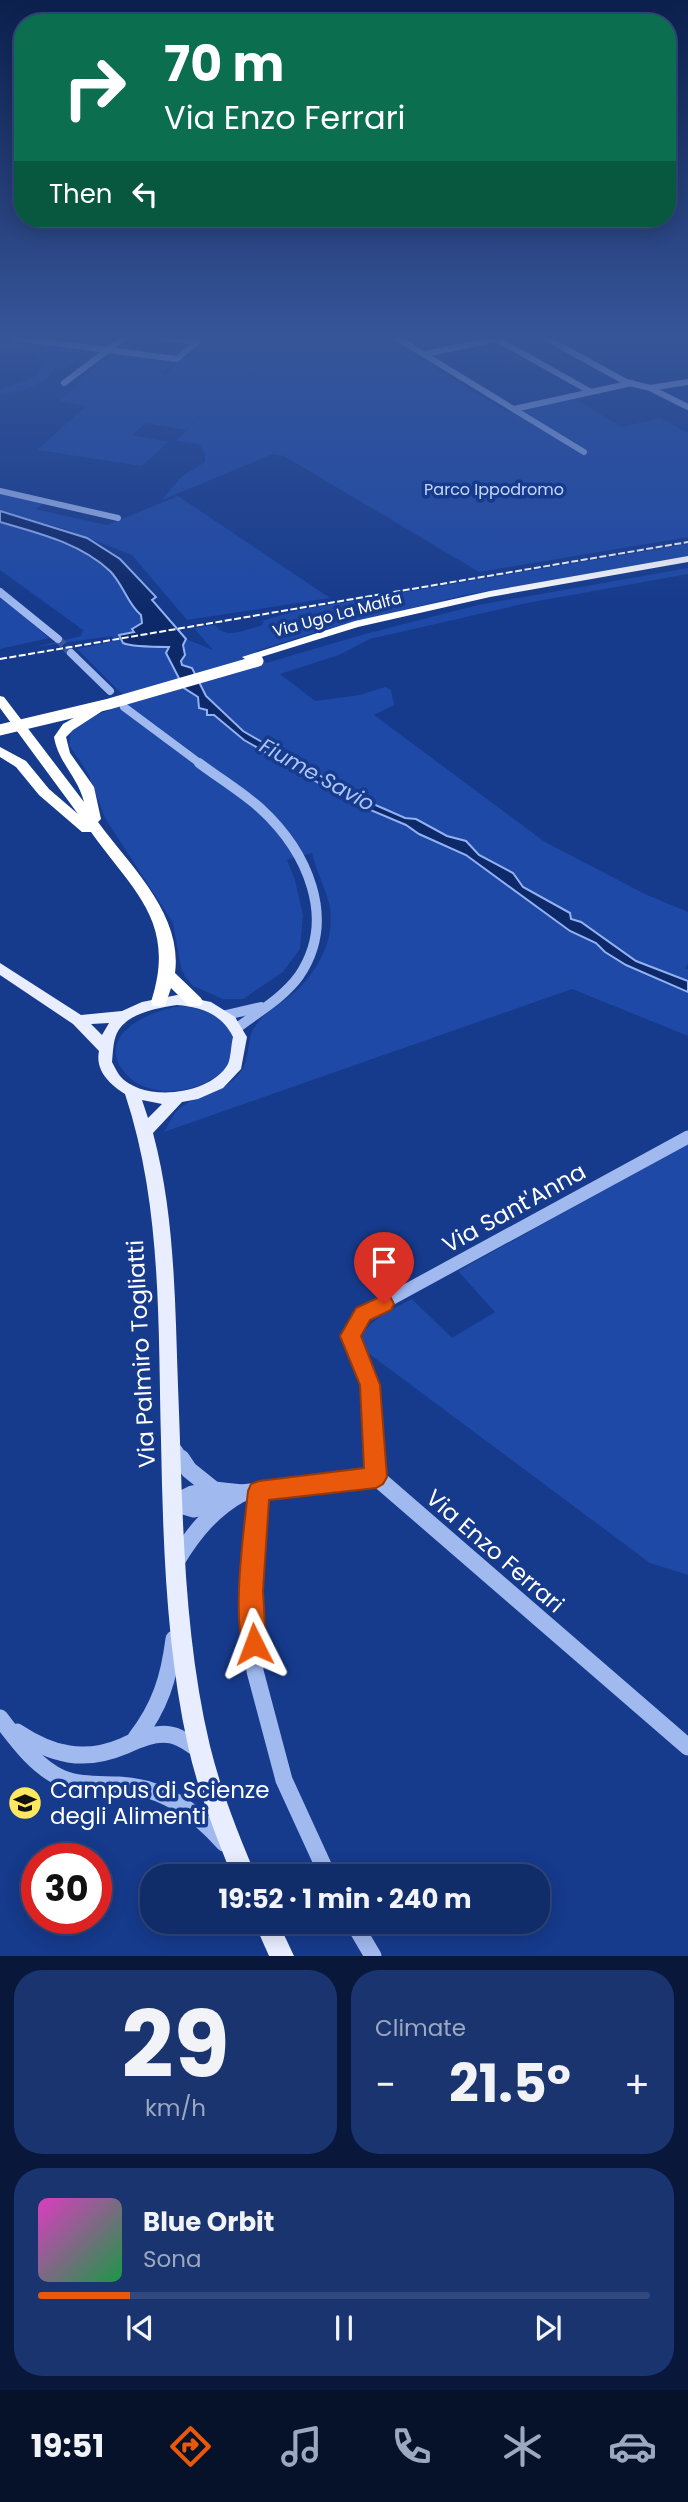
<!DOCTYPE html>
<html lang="en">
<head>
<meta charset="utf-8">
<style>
	body { margin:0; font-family:Poppins,sans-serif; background:#19346f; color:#f1f3f6; height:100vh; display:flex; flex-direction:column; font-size:26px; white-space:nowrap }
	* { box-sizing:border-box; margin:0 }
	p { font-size:23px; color:#9ca7c0 }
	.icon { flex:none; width:38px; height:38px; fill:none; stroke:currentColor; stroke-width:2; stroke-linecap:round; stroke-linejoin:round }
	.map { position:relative; height:1956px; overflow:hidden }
	.drawer { display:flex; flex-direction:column; gap:14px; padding:14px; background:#09183a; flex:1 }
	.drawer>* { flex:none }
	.hud { position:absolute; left:14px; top:14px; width:662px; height:214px; border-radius:28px; box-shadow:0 4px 18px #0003,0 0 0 2px #30487d; background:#0b6e4f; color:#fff; overflow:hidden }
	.speed { position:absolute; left:21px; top:1843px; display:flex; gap:14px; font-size:35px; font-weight:700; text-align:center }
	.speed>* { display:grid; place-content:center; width:91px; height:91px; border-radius:50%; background:#102c69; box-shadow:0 4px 18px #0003,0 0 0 2px #30487d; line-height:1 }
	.speed .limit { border:10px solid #d22; background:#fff; color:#111 }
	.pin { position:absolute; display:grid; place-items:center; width:60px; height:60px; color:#fff; margin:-72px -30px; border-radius:50% 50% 50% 0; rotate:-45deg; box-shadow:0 0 7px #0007 }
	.pin .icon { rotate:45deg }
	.me { position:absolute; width:77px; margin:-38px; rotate:357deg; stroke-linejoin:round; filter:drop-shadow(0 0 5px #0008) }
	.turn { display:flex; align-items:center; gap:24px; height:147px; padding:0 35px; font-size:32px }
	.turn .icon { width:91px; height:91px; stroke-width:2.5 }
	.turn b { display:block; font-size:49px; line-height:60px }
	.then { display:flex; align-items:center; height:66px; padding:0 35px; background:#0003; gap:14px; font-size:26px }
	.big { font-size:52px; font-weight:700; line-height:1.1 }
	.drawer .tile { flex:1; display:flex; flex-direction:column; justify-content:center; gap:10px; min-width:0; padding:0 24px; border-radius:28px; background:#19346f }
	.drawer .dial { align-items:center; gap:0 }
	.dial b { font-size:91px; line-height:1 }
	.song { display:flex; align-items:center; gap:21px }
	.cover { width:84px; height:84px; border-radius:10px; background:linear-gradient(135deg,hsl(310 70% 55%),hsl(140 70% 35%)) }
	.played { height:7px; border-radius:4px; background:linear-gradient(90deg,#ea580c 15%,#30487d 15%) }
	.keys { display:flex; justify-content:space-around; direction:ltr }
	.heat { display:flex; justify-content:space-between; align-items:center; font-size:38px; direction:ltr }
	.drawer .tiles { flex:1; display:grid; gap:14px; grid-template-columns:1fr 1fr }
	.tile:last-child { grid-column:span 2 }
	.trip { position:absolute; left:140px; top:1864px; width:410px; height:70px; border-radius:28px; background:#102c69; box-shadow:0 4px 18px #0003,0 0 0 2px #30487d; font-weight:700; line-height:70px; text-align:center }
	.tabs { display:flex; height:112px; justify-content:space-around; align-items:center; background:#06122a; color:#9ca7c0 }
	.tabs .icon { width:49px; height:49px }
	.tabs .on { color:#ea580c }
	.tabs b { font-size:32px; color:#f1f3f6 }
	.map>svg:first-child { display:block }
	.green { fill:#1e49a6 }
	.water { fill:#0e2969; stroke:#92b2f2; stroke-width:2 }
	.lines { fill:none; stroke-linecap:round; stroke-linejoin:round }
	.minor-tunnel { stroke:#39589d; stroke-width:8; stroke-dasharray:8 3.5; stroke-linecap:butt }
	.minor-far4 { stroke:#a0b9ef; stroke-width:6 }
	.minor-far3 { stroke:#a0b9ef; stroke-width:8 }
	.minor-far2 { stroke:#a0b9ef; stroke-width:10 }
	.minor-far1 { stroke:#a0b9ef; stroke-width:13 }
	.minor { stroke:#a0b9ef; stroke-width:17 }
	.major { fill:#e8eeff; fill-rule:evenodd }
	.highway { fill:#fff; fill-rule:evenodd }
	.rail { stroke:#fff; stroke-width:2; stroke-dasharray:7 2.5; stroke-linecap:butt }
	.highway-bridge { stroke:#fff; stroke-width:11 }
	.route { fill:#ea580c; stroke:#983908; stroke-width:2 }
	.labels { text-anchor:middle; stroke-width:7; stroke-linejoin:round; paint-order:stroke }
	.far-park-label { font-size:16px; fill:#c7d7fb; stroke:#163a8c }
	.far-street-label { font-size:16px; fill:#fff; stroke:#163a8c }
	.water-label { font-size:21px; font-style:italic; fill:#acc4f6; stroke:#163a8c }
	.near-street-label { font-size:23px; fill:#fff; stroke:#163a8c }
	.near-poi-label { font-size:23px; fill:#fff; stroke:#163a8c; text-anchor:start }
</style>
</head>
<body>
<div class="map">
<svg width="688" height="1956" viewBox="0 0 688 1956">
	<rect width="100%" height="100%" fill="#163a8c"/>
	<g class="green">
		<path d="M207 338H384L508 412 573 398 622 427 660 418 688 433V537L479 572 284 456 273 454 162 500 181 477 205 462V453L199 444 176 441 212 404 186 430 146 423 132 435 168 442 142 466 37 450 86 406 60 401 61 399 79 384 74 383 115 352 177 361 162 373 164 375Z"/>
		<path d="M0 340 90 350 66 368 56 367C49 386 18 391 0 396V390L37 376 43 365C37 350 15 349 0 348Z"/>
		<path d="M0 493 45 503 35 509 107 525 178 496 330 598 187 620 132 555 65 529 0 511Z"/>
		<path d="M0 522C38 533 80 543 110 571 123 583 128 605 141 615L142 623 134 632 120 635 128 646C143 644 155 648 170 647L166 653 184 688 198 697 199 708 207 710 244 740 345 798 359 802 368 809 406 825 419 834 466 855 531 903 596 943 615 959 688 992V1036L572 989 164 1132C168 1126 171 1118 175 1113 191 1094 222 1095 239 1074 252 1058 245 1039 256 1025 267 1009 287 1001 300 987 321 965 336 935 329 904 325 887 316 870 312 853L287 860 295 880 303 915 300 949 283 972 243 999H223L193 986 185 977 181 967 173 923 105 818 88 773 69 745 71 730 98 714 131 703 77 649 115 641 112 636 35 647 81 636 83 630 0 570Z"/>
		<path d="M688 544V556L465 595 330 628 256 651 266 663 365 634 478 605 688 568V574L527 603 370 639 339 655 280 674 315 701 360 695 385 687 391 690 394 705 374 715 545 842 645 894 688 912V964L685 968 688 969V981L636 961 581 923 571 919 570 913 523 887 513 873 479 855 466 841 447 836 416 819 405 818 355 796 243 731 206 696 181 661 185 655 183 645 186 639 213 650 194 628 215 625C226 640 244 630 260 626L264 622 261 621 299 610Z"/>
		<path d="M0 596 49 638 0 649Z"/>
		<path d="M181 1006C205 1009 236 1017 233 1047 232 1055 232 1060 227 1067 204 1093 150 1102 125 1073 93 1035 151 1010 181 1006Z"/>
		<path d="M688 1144V1575L650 1563 364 1350 361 1336C374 1317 392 1309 412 1299L452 1338 495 1312 458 1271Z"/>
	</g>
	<path class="water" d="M0 511 87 538 120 559 156 597 152 600 186 639 183 645 185 655 181 661 182 665 192 668 206 696 243 731 355 796 405 818 416 819 447 836 466 841 479 855 513 873 523 887 570 913 571 919 581 922 636 961 688 981V992L626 965 605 952 596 943 570 931 466 855 419 834 406 825 368 809 359 802 345 798 244 740 214 715H207V710L199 708 198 697 184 688 166 653 169 647C159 647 132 647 123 643L119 635 134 632 132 629 142 623 141 615C128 605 123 584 110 571 80 543 38 533 0 522Z"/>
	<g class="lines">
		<path class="minor-tunnel" d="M58 639 71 653"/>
		<g class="minor-far4">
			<path d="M16 338 177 359 197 342 163 338"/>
			<path d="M397 338 584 452"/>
			<path d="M495 338 591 392"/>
			<path d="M546 338 626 382 650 388 688 407"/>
			<path d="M425 354 501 338"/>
			<path d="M64 383 124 338"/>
			<path d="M650 388 688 382"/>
			<path d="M514 409 632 383"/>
			<path d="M0 491 118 518"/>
		</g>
		<g class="minor-far3">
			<path d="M0 592 58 639"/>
			<path d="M71 653 110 691"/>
			<path d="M124 707 202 765"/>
		</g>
		<g class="minor-far2">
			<path d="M199 763C219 778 242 792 260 808 307 851 338 919 299 976 283 998 258 1012 237 1028"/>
			<path d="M226 1015 261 1007"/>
		</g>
		<g class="minor-far1">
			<path d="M176 1450 182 1459"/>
			<path d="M375 1459 370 1385 350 1336 363 1314 688 1137"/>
		</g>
		<g class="minor">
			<path d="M181 1458 189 1470 214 1490"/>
			<path d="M375 1458 376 1477"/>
			<path d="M259 1491 251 1591 255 1671 284 1780 328 1876"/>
			<path d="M174 1503 192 1494 214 1490 242 1493 376 1477 688 1747"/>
			<path d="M174 1503 194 1509 218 1504"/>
			<path d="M177 1560C194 1532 213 1509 242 1493"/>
			<path d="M0 1718C17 1740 35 1766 61 1778 79 1786 100 1784 119 1785 164 1787 195 1811 224 1843"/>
			<path d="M17 1732C52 1755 84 1763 124 1746 139 1739 155 1732 171 1735 182 1737 191 1745 200 1750"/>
			<path d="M136 1738C160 1707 169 1678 174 1639"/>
			<path d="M353 1922 373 1956"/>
		</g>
		<g class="major">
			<path d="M0 963 81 1015 122 1011 142 1002 177 995 211 1002 235 1017 247 1037 241 1069 223 1088 198 1099 182 1102 153 1133C175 1215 175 1302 178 1386 183 1506 182 1628 210 1746 221 1791 238 1833 256 1876H232C215 1833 198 1791 188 1746 166 1646 163 1542 161 1440 158 1324 162 1205 125 1094 109 1084 95 1070 99 1051L73 1024 0 975ZM177 1005C201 1007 222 1014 233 1037 231 1045 231 1057 228 1064 211 1095 143 1103 120 1076 117 1072 114 1066 112 1062 113 1053 113 1041 117 1033 127 1013 157 1008 177 1005ZM109 1023 102 1035 91 1024ZM142 1100 162 1104 148 1118Z"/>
			<path d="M254 1922H278L294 1956H269Z"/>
		</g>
		<g class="highway">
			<path d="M688 556V562L490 597 358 627 248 661 242 657 355 621 490 591Z"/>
			<path d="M0 696 4 697 84 802C78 777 58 762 54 737L63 724 100 703 104 702 110 706 73 730 66 737 70 753 94 787 101 819 98 822C130 866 183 914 175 973L201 998 203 1002 201 1006H189L171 988 165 1006H153L151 1002C177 922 134 892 91 832H82L39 795 16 767 0 757V747L26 761 49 789 78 814 0 708Z"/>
		</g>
		<path class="rail" d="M0 659 688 542"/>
		<path class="highway-bridge" d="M0 730 109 704 258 661"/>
	</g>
	<linearGradient id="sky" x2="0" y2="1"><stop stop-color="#0c204d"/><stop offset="0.55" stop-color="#365599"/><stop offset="1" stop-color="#365599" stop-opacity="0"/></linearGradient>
	<rect width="688" height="612" fill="url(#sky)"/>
	<path class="route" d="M384 1295 391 1298 394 1304 391 1310 370 1320 361 1336 380 1385 387 1477 383 1484 376 1488 269 1500 263 1591 266 1644 262 1653 254 1656 245 1653C231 1618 244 1531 248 1491L251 1484 259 1481 364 1468 360 1385 340 1336 356 1308Z"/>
	<defs>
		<g id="university-disc" transform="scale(1.75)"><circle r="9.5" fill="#ffe75e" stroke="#163a8c"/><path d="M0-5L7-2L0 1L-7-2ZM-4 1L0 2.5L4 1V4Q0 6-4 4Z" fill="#111"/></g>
	</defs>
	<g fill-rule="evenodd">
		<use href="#university-disc" x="25" y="1803"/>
	</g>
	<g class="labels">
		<g class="far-park-label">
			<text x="494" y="495">Parco Ippodromo</text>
		</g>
		<g class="far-street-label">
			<text transform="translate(337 614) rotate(-15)" y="6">Via Ugo La Malfa</text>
		</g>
		<g class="water-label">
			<text transform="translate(317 775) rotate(29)" y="7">Fiume Savio</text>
		</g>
		<g class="near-street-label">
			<text transform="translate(514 1208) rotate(-29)" y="8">Via Sant'Anna</text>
			<text transform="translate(141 1354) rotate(-93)" y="8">Via Palmiro Togliatti</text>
			<text transform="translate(495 1551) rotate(41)" y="8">Via Enzo Ferrari</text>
		</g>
		<g class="near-poi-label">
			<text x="50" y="1798">Campus di Scienze<tspan x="50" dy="26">degli Alimenti</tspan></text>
		</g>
	</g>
</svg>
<div class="speed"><div class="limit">30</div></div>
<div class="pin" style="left:384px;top:1304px;background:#d93025"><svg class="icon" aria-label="arrive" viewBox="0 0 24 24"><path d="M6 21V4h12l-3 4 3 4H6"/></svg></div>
<svg class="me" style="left:254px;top:1644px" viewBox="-20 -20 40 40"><path d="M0-17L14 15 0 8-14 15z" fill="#ea580c" stroke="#fff" stroke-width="4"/></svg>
<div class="trip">19:52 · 1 min · 240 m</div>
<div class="hud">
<div class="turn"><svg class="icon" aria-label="right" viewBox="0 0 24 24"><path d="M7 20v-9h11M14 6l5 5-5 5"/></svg><div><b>70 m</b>Via Enzo Ferrari</div></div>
<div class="then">Then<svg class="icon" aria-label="left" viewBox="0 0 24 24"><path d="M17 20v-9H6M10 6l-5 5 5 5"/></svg></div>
</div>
</div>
<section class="drawer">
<div class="tiles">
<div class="tile dial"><b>29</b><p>km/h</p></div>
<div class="tile"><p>Climate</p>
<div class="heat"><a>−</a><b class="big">21.5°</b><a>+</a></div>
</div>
<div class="tile">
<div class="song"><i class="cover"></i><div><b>Blue Orbit</b><p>Sona</p></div></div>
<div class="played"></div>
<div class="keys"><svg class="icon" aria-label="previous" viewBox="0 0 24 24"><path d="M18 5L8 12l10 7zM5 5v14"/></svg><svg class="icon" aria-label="pause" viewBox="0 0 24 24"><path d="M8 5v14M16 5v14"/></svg><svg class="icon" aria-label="next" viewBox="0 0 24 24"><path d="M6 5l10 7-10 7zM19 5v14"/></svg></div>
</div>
</div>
</section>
<nav class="tabs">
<b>19:51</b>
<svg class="icon on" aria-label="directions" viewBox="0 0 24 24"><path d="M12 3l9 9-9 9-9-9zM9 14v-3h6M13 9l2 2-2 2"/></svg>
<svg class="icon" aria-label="music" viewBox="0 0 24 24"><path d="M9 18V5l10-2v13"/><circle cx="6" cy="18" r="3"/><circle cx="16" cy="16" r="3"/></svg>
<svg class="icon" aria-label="phone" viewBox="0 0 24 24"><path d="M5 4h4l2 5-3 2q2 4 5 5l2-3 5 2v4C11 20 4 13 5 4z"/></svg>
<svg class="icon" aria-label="climate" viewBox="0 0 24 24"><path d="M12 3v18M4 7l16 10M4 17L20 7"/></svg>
<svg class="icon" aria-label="car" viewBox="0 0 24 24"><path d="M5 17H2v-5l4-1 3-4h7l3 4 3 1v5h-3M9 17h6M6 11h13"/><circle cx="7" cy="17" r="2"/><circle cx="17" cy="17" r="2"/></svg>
</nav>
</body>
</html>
